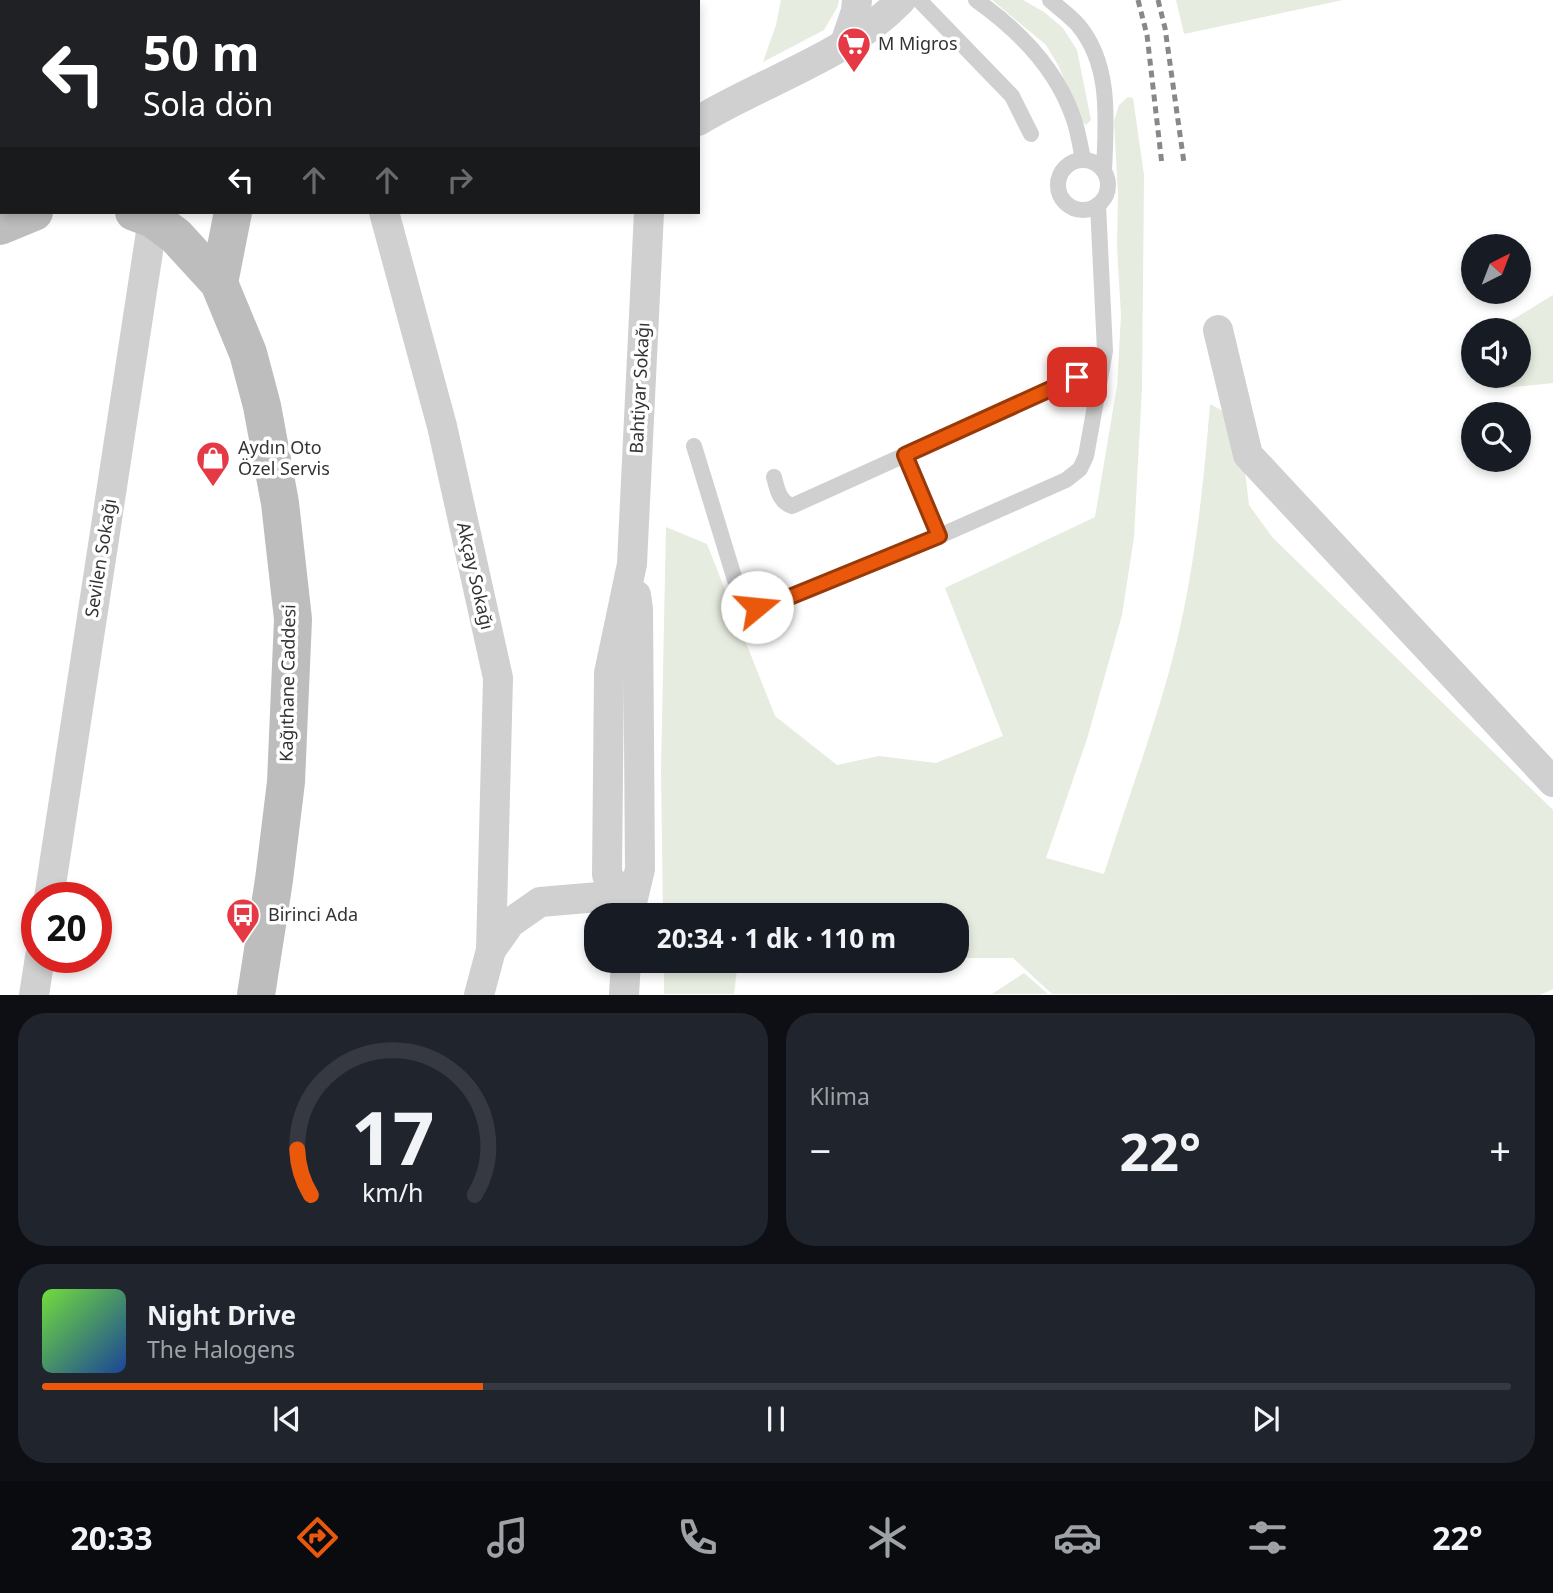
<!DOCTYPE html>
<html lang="tr">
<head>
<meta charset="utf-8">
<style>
	body { margin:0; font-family:"Noto Sans",sans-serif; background:#20242c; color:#f1f3f6; height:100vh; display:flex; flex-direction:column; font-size:26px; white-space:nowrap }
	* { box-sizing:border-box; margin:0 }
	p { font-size:23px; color:#9ea1a6 }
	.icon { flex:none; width:38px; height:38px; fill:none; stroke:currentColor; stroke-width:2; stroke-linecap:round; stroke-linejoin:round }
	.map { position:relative; height:995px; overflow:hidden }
	.drawer { display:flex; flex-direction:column; gap:18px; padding:18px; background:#0d0f14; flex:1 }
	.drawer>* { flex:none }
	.guide { position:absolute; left:0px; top:0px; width:700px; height:214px; box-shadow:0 4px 10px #0003; background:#202124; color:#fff; overflow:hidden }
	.needle { width:46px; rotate:42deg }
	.tools { position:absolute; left:1461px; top:234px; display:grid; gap:14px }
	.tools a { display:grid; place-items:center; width:70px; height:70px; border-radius:50%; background:#171b24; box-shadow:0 4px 10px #0003; font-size:35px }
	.speed { position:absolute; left:21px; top:882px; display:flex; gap:14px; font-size:35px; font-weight:700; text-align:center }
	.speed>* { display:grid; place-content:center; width:91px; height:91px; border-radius:50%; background:#171b24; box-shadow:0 4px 10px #0003; line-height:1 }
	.speed .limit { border:10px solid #d22; background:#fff; color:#111 }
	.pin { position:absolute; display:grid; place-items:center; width:60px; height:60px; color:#fff; margin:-30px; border-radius:14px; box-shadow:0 4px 10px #0006 }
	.me { position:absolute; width:77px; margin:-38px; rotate:73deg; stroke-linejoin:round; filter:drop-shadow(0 0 5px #0008) }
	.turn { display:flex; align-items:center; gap:24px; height:147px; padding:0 28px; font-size:32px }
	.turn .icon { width:91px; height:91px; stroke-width:2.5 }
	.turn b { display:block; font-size:49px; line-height:60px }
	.lanes { display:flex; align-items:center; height:66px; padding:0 28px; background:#0003; justify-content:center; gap:35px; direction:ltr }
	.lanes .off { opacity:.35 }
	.big { font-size:52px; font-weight:700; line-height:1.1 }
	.drawer .widget { flex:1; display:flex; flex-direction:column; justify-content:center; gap:10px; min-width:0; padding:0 24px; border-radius:28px; background:#20242c }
	.drawer .dial { align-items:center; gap:0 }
	.dial svg { height:182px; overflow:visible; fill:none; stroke:#363941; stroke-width:7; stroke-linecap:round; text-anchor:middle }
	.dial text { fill:#f1f3f6; stroke:none }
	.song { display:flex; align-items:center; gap:21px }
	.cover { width:84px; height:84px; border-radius:10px; background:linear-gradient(135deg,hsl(100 70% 55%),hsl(220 70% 35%)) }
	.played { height:7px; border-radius:4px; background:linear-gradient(90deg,#ea580c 30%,#363941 30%) }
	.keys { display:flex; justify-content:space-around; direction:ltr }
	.heat { display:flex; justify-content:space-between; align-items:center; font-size:38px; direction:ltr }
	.drawer .tiles { flex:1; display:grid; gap:18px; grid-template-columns:1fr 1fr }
	.widget:last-child { grid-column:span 2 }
	.trip { position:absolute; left:584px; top:903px; width:385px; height:70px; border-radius:28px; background:#171b24; box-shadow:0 4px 10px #0003; font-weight:700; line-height:70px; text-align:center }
	.tabs { display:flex; height:112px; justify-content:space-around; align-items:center; background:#090b0e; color:#9ea1a6 }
	.tabs .icon { width:49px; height:49px }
	.tabs .active { color:#ea580c }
	.tabs b { font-size:32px; color:#f1f3f6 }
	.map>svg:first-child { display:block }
	.green { fill:#e6ecdf }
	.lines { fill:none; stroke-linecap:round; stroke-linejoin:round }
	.service { stroke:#d0d0d0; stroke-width:16 }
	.minor { stroke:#d0d0d0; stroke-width:30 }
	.secondary { stroke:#bdbdbd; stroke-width:38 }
	.rail { stroke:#888; stroke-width:5; stroke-dasharray:7 5; stroke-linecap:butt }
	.route-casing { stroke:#983908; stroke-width:18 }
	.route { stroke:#ea580c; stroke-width:12 }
	.labels { text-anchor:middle; stroke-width:7; stroke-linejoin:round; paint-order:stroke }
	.poi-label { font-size:18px; fill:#333; stroke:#fff; text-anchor:start }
	.street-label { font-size:18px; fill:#333; stroke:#fff }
</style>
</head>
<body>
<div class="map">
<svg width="1553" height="995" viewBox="0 0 1553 995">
	<rect width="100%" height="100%" fill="#fff"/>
	<g class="green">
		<path d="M781 0H839L838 6 824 30 763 62 776 25Z"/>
		<path d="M992 0H1023L1044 12 1063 28 1077 50 1091 120 1086 125 1082 121 1058 65 1046 45Z"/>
		<path d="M1176 0H1343L1184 34Z"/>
		<path d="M1128 97 1133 98 1144 175 1142 388 1134 537 1122 615 1087 739 1046 858 1104 874C1125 807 1150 740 1169 672 1193 585 1203 493 1210 404L1223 411 1245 471 1249 505 1273 538 1553 810V989L1540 995 1052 994 1013 958H957V915H663L661 770 666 527 707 544 775 716 837 765 879 756 936 763 1003 736 945 588 1095 517 1117 386 1121 315 1117 247 1118 194 1114 121 1119 105Z"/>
		<path d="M1553 295V383L1493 389V376H1519V331H1494Z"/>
		<path d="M664 961H738L734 994H664Z"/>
		<path d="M1024 973 1048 994H992Z"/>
	</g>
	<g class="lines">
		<g class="service">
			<path d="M919 0 1012 96 1031 134"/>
			<path d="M976 0C1017 29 1056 68 1073 117 1078 130 1080 145 1083 159"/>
			<path d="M1050 0C1059 8 1070 16 1078 25 1112 65 1106 122 1104 171"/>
			<circle cx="1083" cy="185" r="25"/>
			<path d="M694 446 735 580 747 601 757 607 770 605 917 546 1066 480 1080 469 1086 456 1105 351 1098 205"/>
			<path d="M905 455 939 536"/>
			<path d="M774 477C777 488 779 502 792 506L1102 366"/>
		</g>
		<g class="minor">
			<path d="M522 0 523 2"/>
			<path d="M216 2 223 0"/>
			<path d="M844 46 856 11 857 0"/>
			<path d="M0 108 2 107"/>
			<path d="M698 121C765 80 845 58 901 0"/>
			<path d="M384 212 442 426 498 678 491 950"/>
			<path d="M1218 330 1248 455 1553 782"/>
			<path d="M49 898 153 219"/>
			<path d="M630 906 607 875 609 673 632 564 649 212"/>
			<path d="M629 915 640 869 638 609 636 595"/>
			<path d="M34 995 40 957"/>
			<path d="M479 995 491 950 510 923 540 902 599 897 630 906"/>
			<path d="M624 995 626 961"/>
		</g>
		<g class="secondary">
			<path d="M276 2V0"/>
			<path d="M134 212 153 219 176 236 219 283 248 353 262 406 280 503 293 619 286 782 274 880 256 995"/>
			<path d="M0 226 34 212"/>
			<path d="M219 283 233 212"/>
		</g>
		<g class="rail">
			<path d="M1138 0 1147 35 1162 165"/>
			<path d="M1158 0 1165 28 1184 163"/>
		</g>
	</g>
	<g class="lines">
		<g class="route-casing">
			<path id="route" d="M757 607 770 605 939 536 905 455 1077 377"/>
		</g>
		<use href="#route" class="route"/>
	</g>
	<defs>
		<g id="supermarket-pin" transform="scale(1.75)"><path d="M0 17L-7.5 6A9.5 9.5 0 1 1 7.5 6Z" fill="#e63946" stroke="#fff"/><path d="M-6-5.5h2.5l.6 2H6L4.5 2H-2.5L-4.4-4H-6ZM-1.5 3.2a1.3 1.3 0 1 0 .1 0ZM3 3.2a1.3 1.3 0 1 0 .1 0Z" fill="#fff"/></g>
		<g id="shop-pin" transform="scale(1.75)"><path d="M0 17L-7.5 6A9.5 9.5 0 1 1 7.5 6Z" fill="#e63946" stroke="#fff"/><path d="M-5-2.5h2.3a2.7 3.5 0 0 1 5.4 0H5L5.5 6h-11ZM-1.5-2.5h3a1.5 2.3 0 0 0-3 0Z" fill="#fff"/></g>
		<g id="bus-pin" transform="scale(1.75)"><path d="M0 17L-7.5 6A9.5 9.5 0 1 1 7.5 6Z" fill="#e63946" stroke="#fff"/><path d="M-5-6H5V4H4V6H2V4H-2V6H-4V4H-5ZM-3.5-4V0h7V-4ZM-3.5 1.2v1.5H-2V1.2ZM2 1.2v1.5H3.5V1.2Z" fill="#fff"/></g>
	</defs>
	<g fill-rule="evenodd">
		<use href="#supermarket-pin" x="854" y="44"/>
		<use href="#shop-pin" x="213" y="458"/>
		<use href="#bus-pin" x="243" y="915"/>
	</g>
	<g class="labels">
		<g class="poi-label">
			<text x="878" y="50">M Migros</text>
			<text x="238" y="454">Aydın Oto<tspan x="238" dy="21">Özel Servis</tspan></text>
			<text x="268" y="921">Birinci Ada</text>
		</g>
		<g class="street-label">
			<text transform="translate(640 388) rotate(-87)" y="6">Bahtiyar Sokağı</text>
			<text transform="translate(101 558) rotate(-81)" y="6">Sevilen Sokağı</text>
			<text transform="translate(475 576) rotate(77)" y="6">Akçay Sokağı</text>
			<text transform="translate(288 683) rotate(-89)" y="6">Kağıthane Caddesi</text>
		</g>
	</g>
</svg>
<div class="tools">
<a><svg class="needle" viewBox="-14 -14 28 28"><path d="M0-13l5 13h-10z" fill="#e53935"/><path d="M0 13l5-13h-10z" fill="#9ea1a6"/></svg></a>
<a><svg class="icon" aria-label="sound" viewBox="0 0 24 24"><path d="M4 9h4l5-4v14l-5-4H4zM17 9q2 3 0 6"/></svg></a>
<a><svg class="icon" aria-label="search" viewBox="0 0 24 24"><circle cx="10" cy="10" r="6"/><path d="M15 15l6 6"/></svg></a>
</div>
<div class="speed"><div class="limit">20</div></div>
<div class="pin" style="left:1077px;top:377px;background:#d93025"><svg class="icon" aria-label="arrive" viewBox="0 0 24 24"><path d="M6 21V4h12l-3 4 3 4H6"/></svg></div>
<svg class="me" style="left:757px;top:607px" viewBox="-20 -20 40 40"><circle r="19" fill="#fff"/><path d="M0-13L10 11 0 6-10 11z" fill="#ea580c"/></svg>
<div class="trip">20:34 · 1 dk · 110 m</div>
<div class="guide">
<div class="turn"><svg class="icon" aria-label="left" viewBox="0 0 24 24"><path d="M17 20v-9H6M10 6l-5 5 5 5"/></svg><div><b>50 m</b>Sola dön</div></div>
<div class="lanes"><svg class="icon" aria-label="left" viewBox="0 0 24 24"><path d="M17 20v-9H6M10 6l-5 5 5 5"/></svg><svg class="icon off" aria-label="ahead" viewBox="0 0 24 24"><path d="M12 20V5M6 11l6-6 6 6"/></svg><svg class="icon off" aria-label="ahead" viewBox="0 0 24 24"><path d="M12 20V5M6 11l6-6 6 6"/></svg><svg class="icon off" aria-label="right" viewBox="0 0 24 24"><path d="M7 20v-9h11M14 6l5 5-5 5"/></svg></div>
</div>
</div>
<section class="drawer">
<div class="tiles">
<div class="widget dial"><svg viewBox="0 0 100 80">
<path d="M14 69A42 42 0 1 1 86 69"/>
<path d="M14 69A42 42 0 0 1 8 49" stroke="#ea580c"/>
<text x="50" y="56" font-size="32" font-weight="700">17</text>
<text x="50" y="72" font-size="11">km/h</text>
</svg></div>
<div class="widget"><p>Klima</p>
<div class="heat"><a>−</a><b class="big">22°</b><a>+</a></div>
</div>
<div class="widget">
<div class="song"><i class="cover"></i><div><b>Night Drive</b><p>The Halogens</p></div></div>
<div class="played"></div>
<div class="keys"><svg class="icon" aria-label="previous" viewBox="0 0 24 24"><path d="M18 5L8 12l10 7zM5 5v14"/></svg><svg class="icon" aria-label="pause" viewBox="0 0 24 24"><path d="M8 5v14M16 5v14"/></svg><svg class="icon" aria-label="next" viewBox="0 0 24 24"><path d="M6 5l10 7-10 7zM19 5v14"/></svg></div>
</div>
</div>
</section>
<nav class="tabs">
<b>20:33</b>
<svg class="icon active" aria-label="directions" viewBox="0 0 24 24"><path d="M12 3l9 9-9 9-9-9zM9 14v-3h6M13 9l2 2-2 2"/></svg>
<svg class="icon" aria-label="music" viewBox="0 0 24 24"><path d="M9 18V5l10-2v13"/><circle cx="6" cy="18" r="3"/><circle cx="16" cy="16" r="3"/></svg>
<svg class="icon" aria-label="phone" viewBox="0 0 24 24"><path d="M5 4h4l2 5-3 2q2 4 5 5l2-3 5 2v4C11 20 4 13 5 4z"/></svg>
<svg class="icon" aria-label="climate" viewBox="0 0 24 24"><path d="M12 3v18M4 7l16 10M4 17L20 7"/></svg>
<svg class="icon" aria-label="car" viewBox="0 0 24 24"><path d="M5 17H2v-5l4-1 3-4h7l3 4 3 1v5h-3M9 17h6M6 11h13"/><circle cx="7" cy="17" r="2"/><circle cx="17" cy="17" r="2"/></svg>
<svg class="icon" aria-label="filters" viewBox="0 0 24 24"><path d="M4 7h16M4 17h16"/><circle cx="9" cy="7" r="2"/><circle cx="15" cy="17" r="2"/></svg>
<b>22°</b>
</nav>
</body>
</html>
